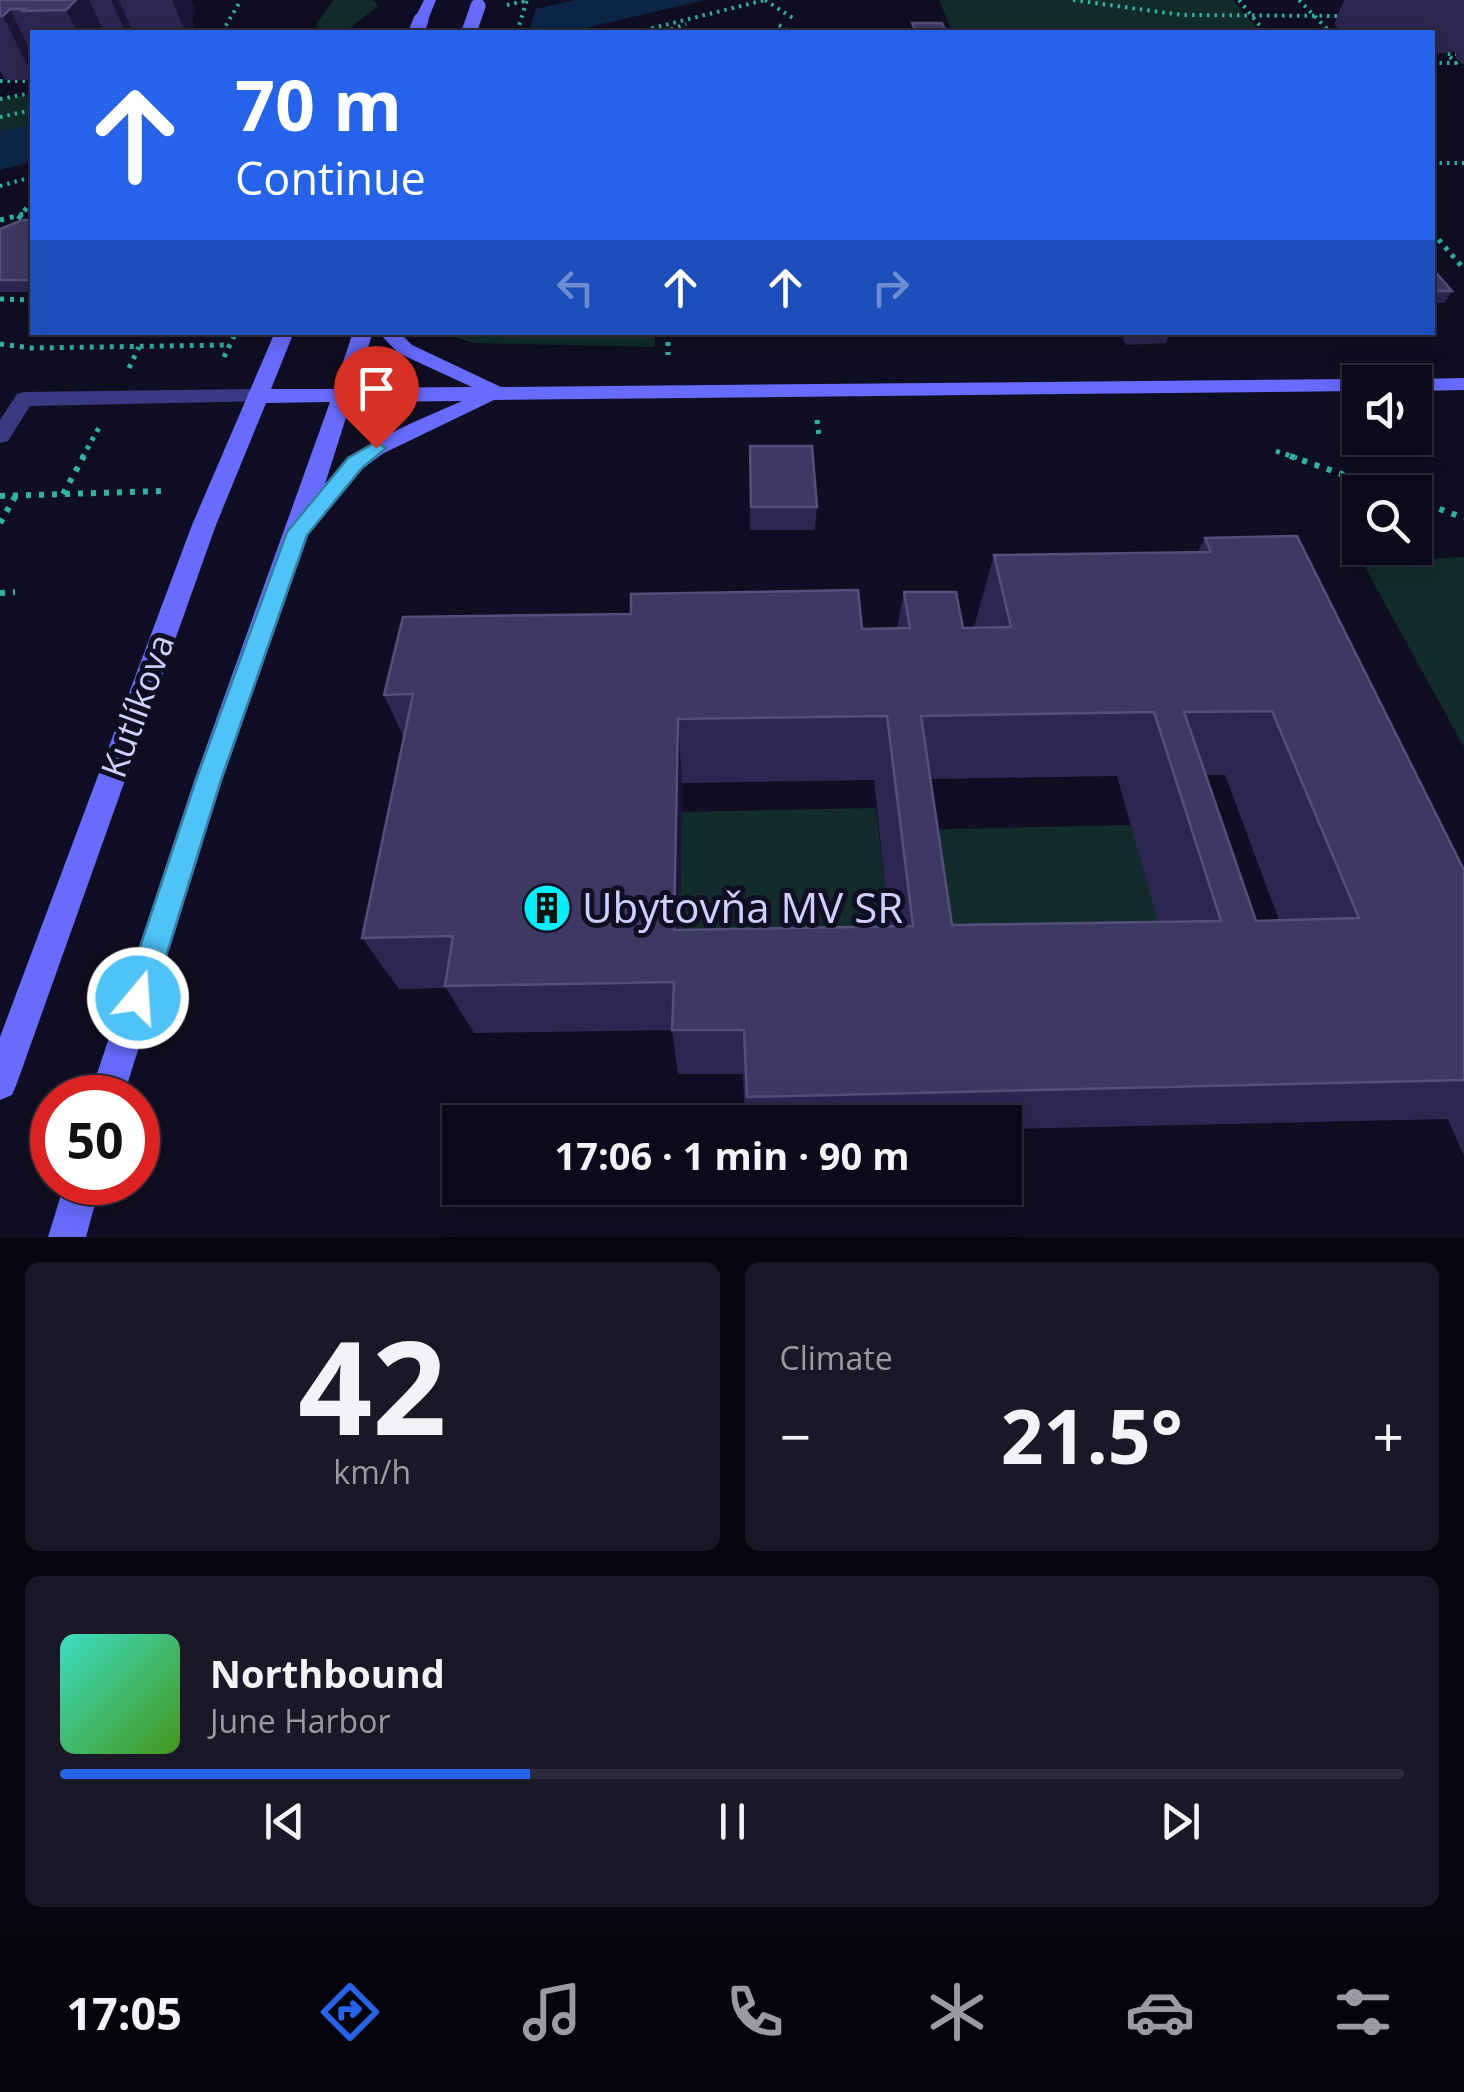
<!DOCTYPE html>
<html lang="en">
<head>
<meta charset="utf-8">
<style>
	body { margin:0; font-family:"Open Sans",sans-serif; background:#1a1827; color:#f1f3f6; height:100vh; display:flex; flex-direction:column; font-size:38px; white-space:nowrap }
	* { box-sizing:border-box; margin:0 }
	p { font-size:32px; color:#9a9aa2 }
	.icon { flex:none; width:55px; height:55px; fill:none; stroke:currentColor; stroke-width:2; stroke-linecap:round; stroke-linejoin:round }
	.map { position:relative; height:1237px; overflow:hidden }
	.sheet { display:flex; flex-direction:column; gap:25px; padding:25px; background:#07060e; flex:1 }
	.sheet>* { flex:none }
	.top-card { position:absolute; left:30px; top:30px; width:1405px; height:305px; border-radius:0px; box-shadow:0 5px 25px #0003,0 0 0 2px #2c2b39; background:#2563eb; color:#fff; overflow:hidden }
	.fabs { position:absolute; left:1342px; top:365px; display:grid; gap:20px }
	.fabs a { display:grid; place-items:center; width:90px; height:90px; border-radius:0px; background:#0c0a1a; box-shadow:0 5px 25px #0003,0 0 0 2px #2c2b39; font-size:50px }
	.speed { position:absolute; left:30px; top:1075px; display:flex; gap:20px; font-size:50px; font-weight:700; text-align:center }
	.speed>* { display:grid; place-content:center; width:130px; height:130px; border-radius:50%; background:#0c0a1a; box-shadow:0 5px 25px #0003,0 0 0 2px #2c2b39; line-height:1 }
	.speed .limit { border:15px solid #d22; background:#fff; color:#111 }
	.pin { position:absolute; display:grid; place-items:center; width:85px; height:85px; color:#fff; margin:-102px -42px; border-radius:50% 50% 50% 0; rotate:-45deg; box-shadow:0 0 10px #0007 }
	.pin .icon { rotate:45deg }
	.me { position:absolute; width:110px; margin:-55px; rotate:18deg; stroke-linejoin:round; filter:drop-shadow(0 0 8px #0008) }
	.turn { display:flex; align-items:center; gap:35px; height:210px; padding:0 40px; font-size:45px }
	.turn .icon { width:130px; height:130px; stroke-width:2.5 }
	.turn b { display:block; font-size:70px; line-height:85px }
	.lanes { display:flex; align-items:center; height:95px; padding:0 40px; background:#0003; justify-content:center; gap:50px; direction:ltr }
	.lanes .off { opacity:.35 }
	.big { font-size:75px; font-weight:700; line-height:1.1 }
	.sheet .widget { flex:1; display:flex; flex-direction:column; justify-content:center; gap:15px; min-width:0; padding:0 35px; border-radius:15px; background:#1a1827 }
	.sheet .dial { align-items:center; gap:0 }
	.dial b { font-size:130px; line-height:1 }
	.song { display:flex; align-items:center; gap:30px }
	.cover { width:120px; height:120px; border-radius:15px; background:linear-gradient(135deg,hsl(170 70% 55%),hsl(100 70% 35%)) }
	.played { height:10px; border-radius:5px; background:linear-gradient(90deg,#2563eb 35%,#2c2b39 35%) }
	.keys { display:flex; justify-content:space-around; direction:ltr }
	.heat { display:flex; justify-content:space-between; align-items:center; font-size:55px; direction:ltr }
	.sheet .tiles { flex:1; display:grid; gap:25px; grid-template-columns:1fr 1fr }
	.widget:last-child { grid-column:span 2 }
	.trip { position:absolute; left:442px; top:1105px; width:580px; height:100px; border-radius:0px; background:#0c0a1a; box-shadow:0 5px 25px #0003,0 0 0 2px #2c2b39; font-weight:700; line-height:100px; text-align:center }
	.tab-bar { display:flex; height:160px; justify-content:space-around; align-items:center; background:#05040a; color:#9a9aa2 }
	.tab-bar .icon { width:70px; height:70px }
	.tab-bar .selected { color:#2563eb }
	.tab-bar b { font-size:45px; color:#f1f3f6 }
	.map>svg:first-child { display:block }
	.green { fill:#112c2a }
	.water { fill:#0d2647 }
	.pier { fill:#100e22 }
	.lines { fill:none; stroke-linecap:round; stroke-linejoin:round }
	.path-far2 { stroke:#2fb3a4; stroke-width:4; stroke-dasharray:2.5 5; stroke-linecap:butt }
	.path-far1 { stroke:#2fb3a4; stroke-width:5; stroke-dasharray:4 6; stroke-linecap:butt }
	.path { stroke:#2fb3a4; stroke-width:6; stroke-dasharray:5 8; stroke-linecap:butt }
	.street { fill:#393a81; fill-rule:evenodd }
	.secondary { fill:#676cfe; fill-rule:evenodd }
	.path-bridge { stroke:#2fb3a4; stroke-width:4; stroke-dasharray:2.5 5; stroke-linecap:butt }
	.secondary-bridge { stroke:#676cfe; stroke-width:15 }
	.wall { fill:#2c2750; fill-rule:evenodd }
	.shaded-wall { fill:#1a1536 }
	.building { fill:#3e3963; stroke:#55507b; stroke-width:2.5; fill-rule:evenodd }
	.route { fill:#4fc3f7; stroke:#337fa1; stroke-width:2.5 }
	.labels { text-anchor:middle; stroke-width:10; stroke-linejoin:round; paint-order:stroke }
	.street-label { font-size:35px; fill:#d2cfff; stroke:#100e22 }
	.near-poi-label { font-size:42px; fill:#d2cfff; stroke:#100e22; text-anchor:start }
</style>
</head>
<body>
<div class="map">
<svg width="1464" height="1237" viewBox="0 0 1464 1237">
	<rect width="100%" height="100%" fill="#100e22"/>
	<g class="green">
		<path d="M334 0H373L378 6 345 32H316L317 23Z"/>
		<path d="M939 0H1233L1260 32H952Z"/>
		<path d="M32 94V124L0 132V100Z"/>
		<path d="M442 333H655V347L474 343Z"/>
		<path d="M1464 557V747L1362 562Z"/>
		<path d="M876 808 895 978 680 981 682 812Z"/>
		<path d="M1131 825 1173 973 930 977 911 830Z"/>
	</g>
	<g class="water">
		<path d="M576 0H705L569 32H432Z"/>
		<path d="M32 124V162L0 170V132Z"/>
	</g>
	<path class="pier" d="M537 4 529 32H444L447 24Z"/>
	<g class="lines">
		<g class="path-far2">
			<path d="M765 0 796 20"/>
			<path d="M1073 0 1182 15 1345 16"/>
			<path d="M1239 0 1265 32"/>
			<path d="M1299 0 1330 32"/>
			<path d="M507 5 529 0"/>
			<path d="M779 25 790 32"/>
			<path d="M222 32 241 0"/>
			<path d="M637 32 765 0"/>
			<path d="M664 32 686 24"/>
			<path d="M1432 63H1456L1447 54H1456"/>
			<path d="M0 81H32"/>
			<path d="M0 99 32 93"/>
			<path d="M0 117 32 110"/>
			<path d="M1432 163H1464"/>
			<path d="M0 186 32 177"/>
		</g>
		<g class="path-far1">
			<path d="M0 220 32 212"/>
			<path d="M12 227 32 201"/>
			<path d="M1432 232 1464 269"/>
			<path d="M0 299 32 300"/>
			<path d="M668 332V355"/>
			<path d="M0 344 31 348 230 345"/>
			<path d="M224 357 236 332"/>
			<path d="M129 368 139 347"/>
			<path d="M817 420 819 436"/>
			<path d="M1276 451 1297 458"/>
			<path d="M82 458 101 424"/>
		</g>
		<g class="path">
			<path d="M1290 456 1393 492"/>
			<path d="M63 494 84 456"/>
			<path d="M0 496 162 491"/>
			<path d="M1415 500 1464 518"/>
			<path d="M0 523 16 495"/>
			<path d="M0 593 15 592"/>
		</g>
		<path class="street" d="M257 389 267 396 264 401 30 406 8 441 0 443V420L17 394 24 392Z"/>
		<g class="secondary">
			<path d="M424 0H436L428 20 421 24 414 20Z"/>
			<path d="M275 332H294L271 389H334L353 332H373L355 388 472 387 398 353 378 332H399L412 345 501 387 1360 379 1369 382H1360V391L494 400 384 453 363 468 311 527 222 781 123 1098H89L194 781 330 402 266 403 216 525 17 1083 12 1095 0 1100V1037L192 525ZM462 401C411 424 362 440 325 484L351 402Z"/>
			<path d="M1464 378V390L1415 391V382H1406L1415 379Z"/>
			<path d="M65 1182H101L86 1237H48Z"/>
		</g>
		<path class="path-bridge" d="M517 32 527 0"/>
		<g class="secondary-bridge">
			<path d="M416 32 421 20"/>
			<path d="M469 32 478 6"/>
		</g>
	</g>
	<g class="wall">
		<path d="M0 0H191L196 12 192 18 195 27 191 32H32V80H5L0 70Z"/>
		<path d="M1344 0H1464V65L1456 58 1457 55 1454 52 1432 54V32H1342L1334 24Z"/>
		<path d="M32 220V292H0V229Z"/>
		<path d="M1432 268 1452 291 1444 303H1432Z"/>
		<path d="M1120 332H1170L1166 343 1126 345Z"/>
		<path d="M750 446 817 507 815 530H750Z"/>
		<path d="M1205 538 1464 870V1156L1448 1119 1005 1129V1122H745L743 1074H678L672 1030 474 1033 446 988 399 989 362 938 404 738 384 695 862 629 897 628 904 592 963 628 974 627 994 555 1197 553ZM1206 775H1225L1279 920 1256 921ZM1117 776 1158 922 952 925 931 779ZM874 780 889 926 681 930 682 783Z"/>
	</g>
	<g class="shaded-wall">
		<path d="M70 0H89L104 32H77L66 10Z"/>
		<path d="M111 0H119L133 32H125Z"/>
		<path d="M172 0H191L196 12 192 18 195 27 191 32H185Z"/>
		<path d="M10 9 32 54V75L3 16Z"/>
		<path d="M678 719 682 783 680 981 674 930Z"/>
	</g>
	<g class="building">
		<path d="M0 0H76L66 10 23 11 25 9H10L3 16H0Z"/>
		<path d="M912 23H942L946 32H916Z"/>
		<path d="M22 220H32V280H0V229Z"/>
		<path d="M1432 268 1452 291H1432Z"/>
		<path d="M750 446H812L817 507H751Z"/>
		<path d="M1297 536 1464 870V1080L747 1097 744 1030H672L674 982 445 986 453 936 362 938 413 694 384 695 403 617 631 614V594L858 590 862 629 910 628 904 592H956L963 628 1011 627 994 555 1211 552 1205 538ZM1272 711 1359 918 1256 921 1184 712ZM1154 712 1221 921 952 925 921 716ZM887 716 913 926 674 930 678 719Z"/>
	</g>
	<path class="route" d="M376 442 386 448 362 468 307 535 221 780 153 998 148 1008 138 1013 127 1008 123 998 196 780 287 532 348 458Z"/>
	<defs>
		<g id="building-disc" transform="scale(2.5)"><circle r="9.5" fill="#01eff9" stroke="#100e22"/><path d="M-4-6H4V6H1V3H-1V6H-4ZM-2.5-4.3h1.7v1.8h-1.7ZM.8-4.3h1.7v1.8H.8ZM-2.5-1h1.7V.8h-1.7ZM.8-1h1.7V.8H.8Z" fill="#111"/></g>
	</defs>
	<g fill-rule="evenodd">
		<use href="#building-disc" x="547" y="908"/>
	</g>
	<g class="labels">
		<g class="street-label">
			<text transform="translate(138 706) rotate(-70)" y="12">Kutlíkova</text>
		</g>
		<g class="near-poi-label">
			<text x="582" y="923">Ubytovňa MV SR</text>
		</g>
	</g>
</svg>
<div class="fabs">
<a><svg class="icon" aria-label="sound" viewBox="0 0 24 24"><path d="M4 9h4l5-4v14l-5-4H4zM17 9q2 3 0 6"/></svg></a>
<a><svg class="icon" aria-label="search" viewBox="0 0 24 24"><circle cx="10" cy="10" r="6"/><path d="M15 15l6 6"/></svg></a>
</div>
<div class="speed"><div class="limit">50</div></div>
<div class="pin" style="left:376px;top:448px;background:#d93025"><svg class="icon" aria-label="arrive" viewBox="0 0 24 24"><path d="M6 21V4h12l-3 4 3 4H6"/></svg></div>
<svg class="me" style="left:138px;top:998px" viewBox="-20 -20 40 40"><circle r="17" fill="#4fc3f7" stroke="#fff" stroke-width="3"/><path d="M0-11L8 9 0 5-8 9z" fill="#fff"/></svg>
<div class="trip">17:06 · 1 min · 90 m</div>
<div class="top-card">
<div class="turn"><svg class="icon" aria-label="ahead" viewBox="0 0 24 24"><path d="M12 20V5M6 11l6-6 6 6"/></svg><div><b>70 m</b>Continue</div></div>
<div class="lanes"><svg class="icon off" aria-label="left" viewBox="0 0 24 24"><path d="M17 20v-9H6M10 6l-5 5 5 5"/></svg><svg class="icon" aria-label="ahead" viewBox="0 0 24 24"><path d="M12 20V5M6 11l6-6 6 6"/></svg><svg class="icon" aria-label="ahead" viewBox="0 0 24 24"><path d="M12 20V5M6 11l6-6 6 6"/></svg><svg class="icon off" aria-label="right" viewBox="0 0 24 24"><path d="M7 20v-9h11M14 6l5 5-5 5"/></svg></div>
</div>
</div>
<section class="sheet">
<div class="tiles">
<div class="widget dial"><b>42</b><p>km/h</p></div>
<div class="widget"><p>Climate</p>
<div class="heat"><a>−</a><b class="big">21.5°</b><a>+</a></div>
</div>
<div class="widget">
<div class="song"><i class="cover"></i><div><b>Northbound</b><p>June Harbor</p></div></div>
<div class="played"></div>
<div class="keys"><svg class="icon" aria-label="previous" viewBox="0 0 24 24"><path d="M18 5L8 12l10 7zM5 5v14"/></svg><svg class="icon" aria-label="pause" viewBox="0 0 24 24"><path d="M8 5v14M16 5v14"/></svg><svg class="icon" aria-label="next" viewBox="0 0 24 24"><path d="M6 5l10 7-10 7zM19 5v14"/></svg></div>
</div>
</div>
</section>
<nav class="tab-bar">
<b>17:05</b>
<svg class="icon selected" aria-label="directions" viewBox="0 0 24 24"><path d="M12 3l9 9-9 9-9-9zM9 14v-3h6M13 9l2 2-2 2"/></svg>
<svg class="icon" aria-label="music" viewBox="0 0 24 24"><path d="M9 18V5l10-2v13"/><circle cx="6" cy="18" r="3"/><circle cx="16" cy="16" r="3"/></svg>
<svg class="icon" aria-label="phone" viewBox="0 0 24 24"><path d="M5 4h4l2 5-3 2q2 4 5 5l2-3 5 2v4C11 20 4 13 5 4z"/></svg>
<svg class="icon" aria-label="climate" viewBox="0 0 24 24"><path d="M12 3v18M4 7l16 10M4 17L20 7"/></svg>
<svg class="icon" aria-label="car" viewBox="0 0 24 24"><path d="M5 17H2v-5l4-1 3-4h7l3 4 3 1v5h-3M9 17h6M6 11h13"/><circle cx="7" cy="17" r="2"/><circle cx="17" cy="17" r="2"/></svg>
<svg class="icon" aria-label="filters" viewBox="0 0 24 24"><path d="M4 7h16M4 17h16"/><circle cx="9" cy="7" r="2"/><circle cx="15" cy="17" r="2"/></svg>
</nav>
</body>
</html>
